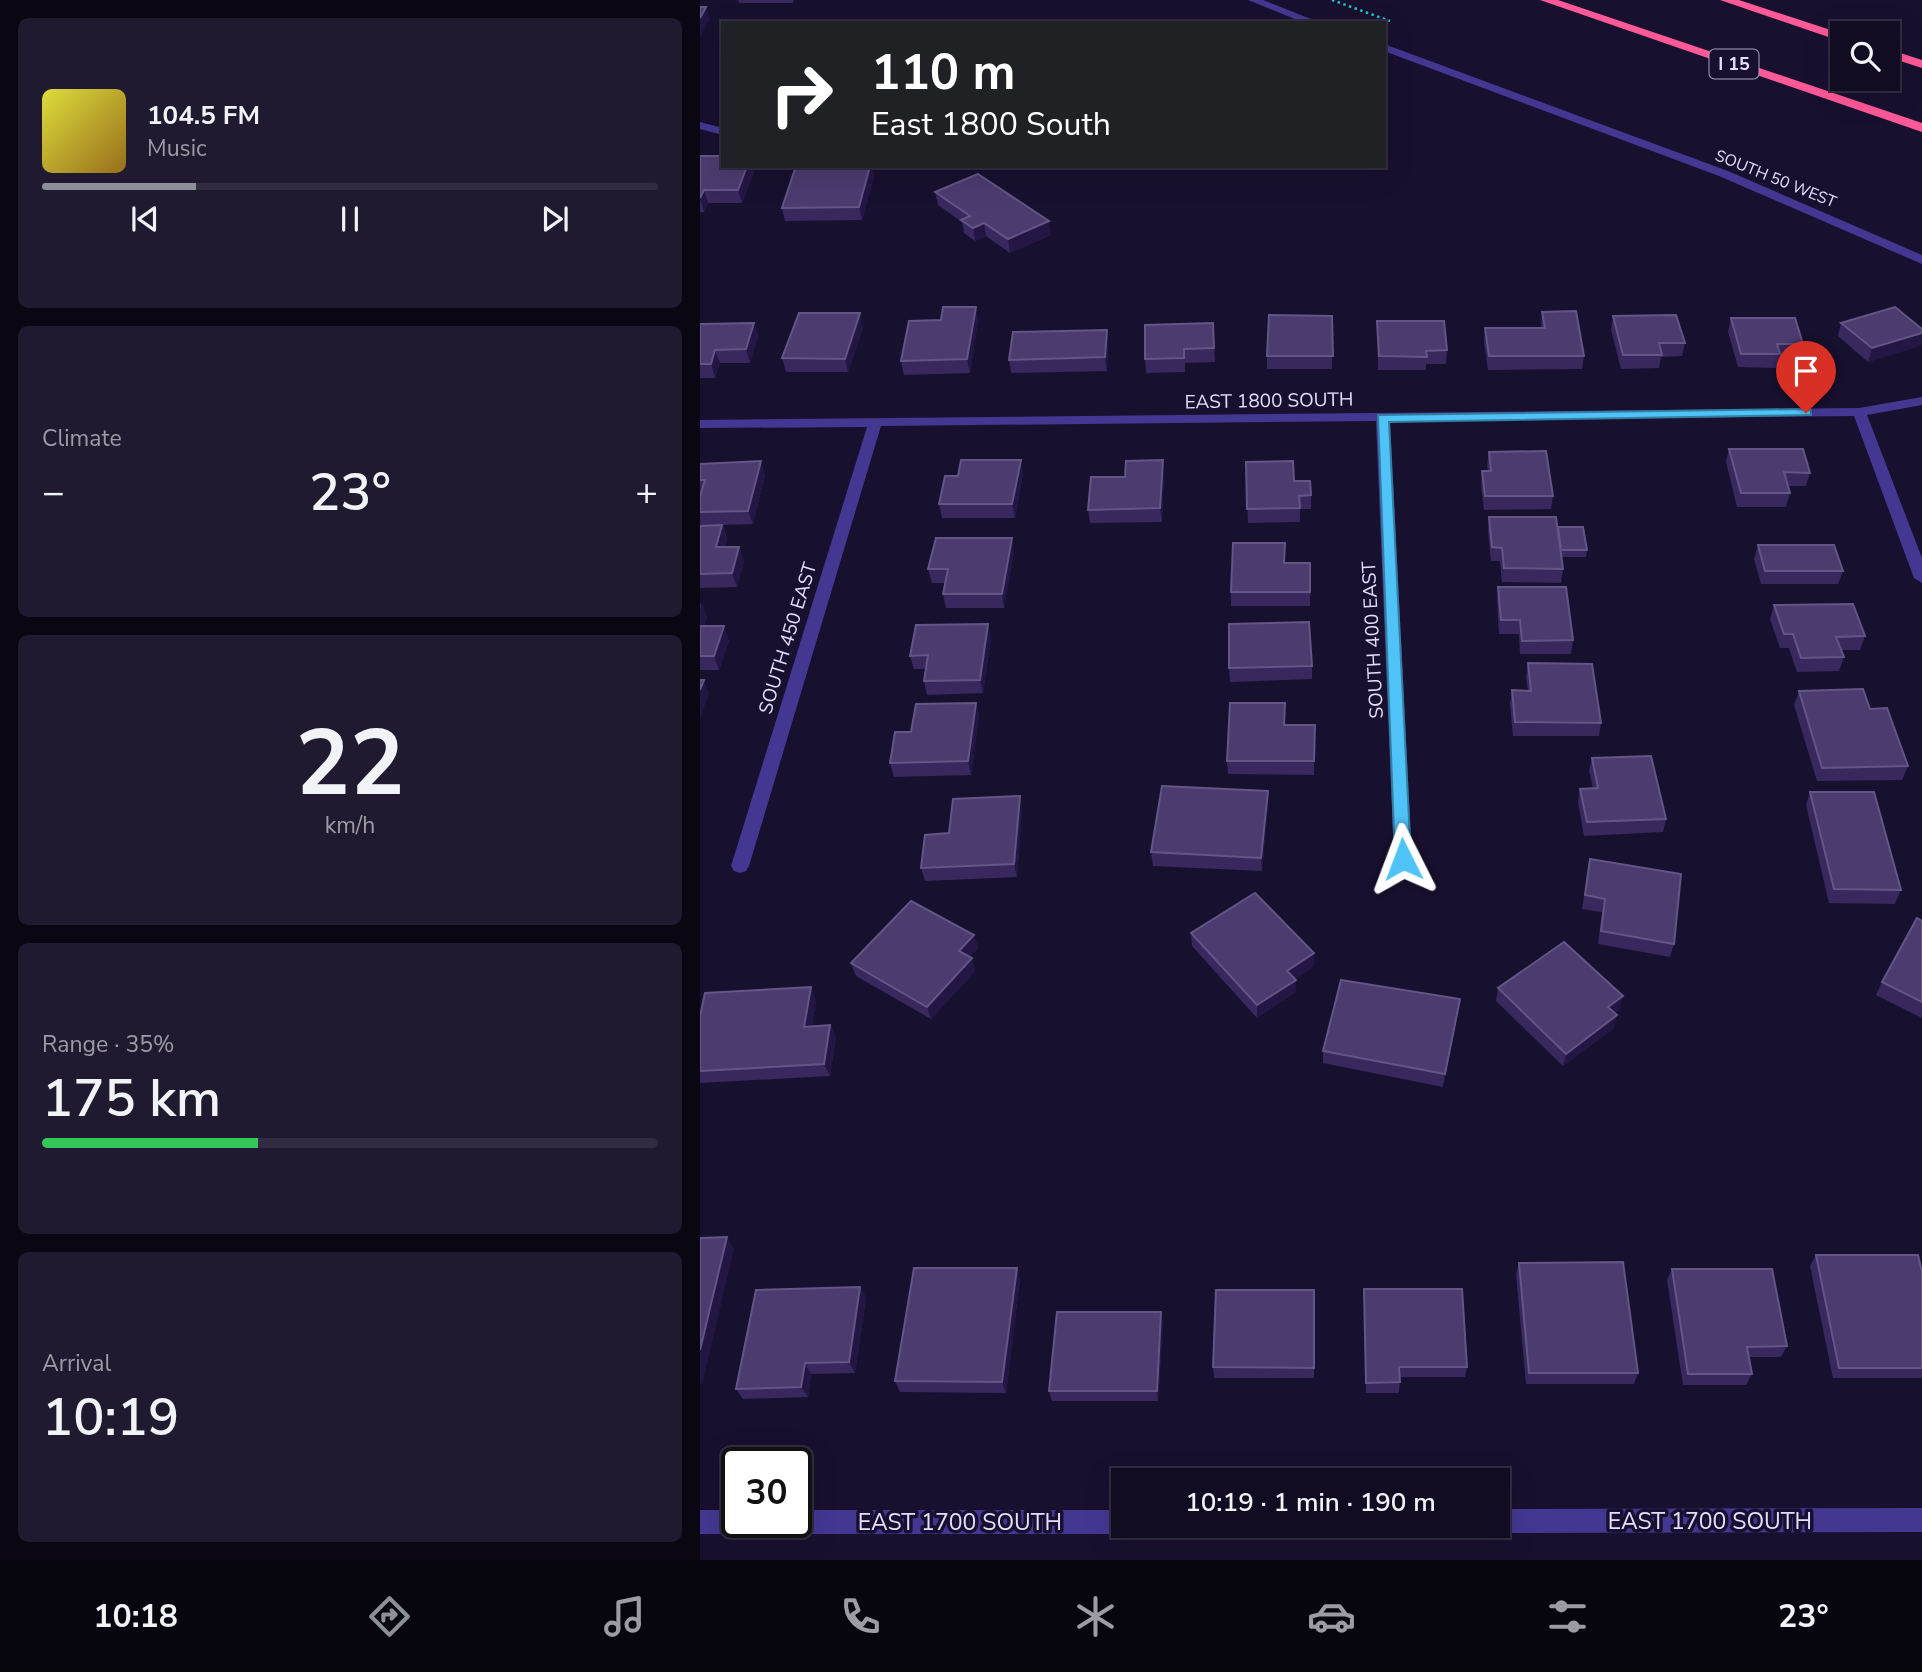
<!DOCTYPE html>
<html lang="en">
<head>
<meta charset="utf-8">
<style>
	body { margin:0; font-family:"Nunito Sans",sans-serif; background:#1f1a30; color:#f1f3f6; height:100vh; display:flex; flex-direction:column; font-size:26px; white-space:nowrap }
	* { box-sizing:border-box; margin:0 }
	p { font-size:23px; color:#9c9ba6 }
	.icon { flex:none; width:38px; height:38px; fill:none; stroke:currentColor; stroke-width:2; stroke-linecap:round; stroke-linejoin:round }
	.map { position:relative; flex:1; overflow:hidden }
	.sheet { display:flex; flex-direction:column; gap:18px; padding:18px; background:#0a0713; width:700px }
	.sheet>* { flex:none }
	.guide { position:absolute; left:21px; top:21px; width:665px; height:147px; border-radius:0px; box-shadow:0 7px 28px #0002,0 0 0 2px #312c41; background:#202124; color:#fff; overflow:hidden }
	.controls { position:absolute; left:1130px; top:21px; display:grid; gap:14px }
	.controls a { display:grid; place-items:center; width:70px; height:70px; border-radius:0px; background:#120c23; box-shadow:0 7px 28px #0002,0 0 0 2px #312c41; font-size:35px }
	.speed { position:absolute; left:21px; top:1447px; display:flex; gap:14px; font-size:35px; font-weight:700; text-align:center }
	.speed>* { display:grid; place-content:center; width:91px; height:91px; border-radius:50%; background:#120c23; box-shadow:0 7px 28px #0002,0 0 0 2px #312c41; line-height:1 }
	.speed .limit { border:4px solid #111; border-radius:10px; background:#fff; color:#111 }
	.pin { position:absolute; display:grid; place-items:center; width:60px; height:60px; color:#fff; margin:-72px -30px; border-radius:50% 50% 50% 0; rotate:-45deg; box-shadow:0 0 7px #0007 }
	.pin .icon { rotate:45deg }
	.me { position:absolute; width:77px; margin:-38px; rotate:357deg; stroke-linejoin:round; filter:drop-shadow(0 0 5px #0008) }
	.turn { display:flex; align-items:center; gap:24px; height:147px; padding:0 35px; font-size:32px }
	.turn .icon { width:91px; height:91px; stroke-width:2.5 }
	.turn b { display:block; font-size:49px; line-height:60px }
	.big { font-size:52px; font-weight:600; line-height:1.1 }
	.sheet .tile { flex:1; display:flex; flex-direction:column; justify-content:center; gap:10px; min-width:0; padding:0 24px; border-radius:10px; background:#1f1a30 }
	.sheet .dial { align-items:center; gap:0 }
	.dial b { font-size:91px; line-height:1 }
	.song { display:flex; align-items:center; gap:21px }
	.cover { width:84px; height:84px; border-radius:10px; background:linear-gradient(135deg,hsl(60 70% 55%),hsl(40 70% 35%)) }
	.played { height:7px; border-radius:4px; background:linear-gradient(90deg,#8c9099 25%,#312c41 25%) }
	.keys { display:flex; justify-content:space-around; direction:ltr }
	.heat { display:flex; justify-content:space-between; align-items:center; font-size:38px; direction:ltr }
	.charge { height:10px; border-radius:5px; background:linear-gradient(90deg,#34c759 35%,#312c41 0) }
	.trip { position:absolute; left:411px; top:1468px; width:399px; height:70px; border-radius:0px; background:#120c23; box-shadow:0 7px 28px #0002,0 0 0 2px #312c41; font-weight:600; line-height:70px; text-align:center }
	.menu { display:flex; height:112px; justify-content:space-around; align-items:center; background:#07050e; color:#9c9ba6 }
	.menu .icon { width:49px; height:49px }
	.menu .selected { color:#8c9099 }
	.menu b { font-size:32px; color:#f1f3f6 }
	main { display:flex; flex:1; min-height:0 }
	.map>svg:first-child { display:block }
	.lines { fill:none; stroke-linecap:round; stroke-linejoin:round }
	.path { stroke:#26c3cb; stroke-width:2.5; stroke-dasharray:2.5 3.5; stroke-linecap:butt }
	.minor { fill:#443792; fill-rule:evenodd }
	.highway { fill:#ff5997; fill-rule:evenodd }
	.wall { fill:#38285e }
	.shaded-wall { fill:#231644 }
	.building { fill:#4b3b6f; stroke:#635586; stroke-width:2 }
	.route { fill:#4fc3f7; stroke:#337fa1; stroke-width:2 }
	.labels { text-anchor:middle; stroke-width:7; stroke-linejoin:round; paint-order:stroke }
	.far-street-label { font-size:16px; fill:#e5deff; stroke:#18102f }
	.shield { fill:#18102f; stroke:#a8a0c1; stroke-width:2 }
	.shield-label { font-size:18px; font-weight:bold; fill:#e5deff }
	.street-label { font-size:19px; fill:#e5deff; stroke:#18102f }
	.near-street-label { font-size:23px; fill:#e5deff; stroke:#18102f }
</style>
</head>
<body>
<main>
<section class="sheet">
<div class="tile">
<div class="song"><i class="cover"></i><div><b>104.5 FM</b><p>Music</p></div></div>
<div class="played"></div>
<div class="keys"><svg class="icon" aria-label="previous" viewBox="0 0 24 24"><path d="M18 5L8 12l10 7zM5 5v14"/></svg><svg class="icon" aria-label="pause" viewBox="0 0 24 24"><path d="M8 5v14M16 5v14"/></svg><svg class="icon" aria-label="next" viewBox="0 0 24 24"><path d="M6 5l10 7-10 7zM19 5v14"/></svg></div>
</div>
<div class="tile"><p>Climate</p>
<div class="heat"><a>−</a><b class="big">23°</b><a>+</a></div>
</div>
<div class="tile dial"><b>22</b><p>km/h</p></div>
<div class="tile"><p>Range · 35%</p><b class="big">175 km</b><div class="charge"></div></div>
<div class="tile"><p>Arrival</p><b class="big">10:19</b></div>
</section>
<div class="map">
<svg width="1222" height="1560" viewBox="0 0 1222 1560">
	<rect width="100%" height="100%" fill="#18102f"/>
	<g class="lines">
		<path class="path" d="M632 0 690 21"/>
		<g class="minor">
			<path d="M548 0H563L621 23H605Z"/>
			<path d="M684 44 1028 171 1222 255V264L1019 176 684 51Z"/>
			<path d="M0 122 23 128V135L0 129Z"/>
			<path d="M1222 397V405L1167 415 1222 558V583L1214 578 1154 416 690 421 712 859 709 864H697L694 859 676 421 181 426 49 866 46 871 40 873 34 871 31 866 167 427 0 428V420L1159 408Z"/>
			<path d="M1222 1508V1532L798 1533 788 1526H798V1509Z"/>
			<path d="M0 1510H37V1522H49L46 1531 37 1534H0Z"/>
			<path d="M96 1510H424V1526H435L433 1531 424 1534H96L87 1531 84 1522H96Z"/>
		</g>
		<g class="highway">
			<path d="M840 0H858L1222 123V132Z"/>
			<path d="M1020 0H1039L1143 34V42Z"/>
			<path d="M1188 49 1222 60V68L1188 57Z"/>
		</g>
	</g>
	<g class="wall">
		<path d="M38 0H94L93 3H39Z"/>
		<path d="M0 156 23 166H54L55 169 42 203H8L4 212H0Z"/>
		<path d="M170 166H172L174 176 162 220 85 221 82 208Z"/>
		<path d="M235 192 351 235 310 253 286 236 275 241 264 233 262 222 238 205Z"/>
		<path d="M842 312 884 356 882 369 788 370 784 342 785 328H841Z"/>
		<path d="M632 316V369H567V356Z"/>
		<path d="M913 316 985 343 982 356 961 357 959 368 921 369 911 330Z"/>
		<path d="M1031 318 1103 344 1100 358H1079L1076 368 1038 367 1028 332Z"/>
		<path d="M278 320 270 373 204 375 201 361Z"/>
		<path d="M677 321 747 350 746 364H726V370H678Z"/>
		<path d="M54 323 58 336 50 363H20L15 378H0V324Z"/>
		<path d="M513 323 515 362 485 363V372L446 373 445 359Z"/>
		<path d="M1141 323 1222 329V345L1168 362 1138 336Z"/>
		<path d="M163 327 148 372H86L82 358Z"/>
		<path d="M408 344 407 371 311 373 309 360Z"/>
		<path d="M1029 449 1110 473 1106 486H1088L1090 493 1086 507H1037L1026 462Z"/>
		<path d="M789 452 853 496 851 509 784 510 781 485 782 471H788L787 466Z"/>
		<path d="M546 462 594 481 611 495V509H600V522L548 523Z"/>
		<path d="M0 464 65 475 53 524 23 525 27 539 25 547H39L44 561 37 587 0 588Z"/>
		<path d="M323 474 315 518H242L239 504 258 476Z"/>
		<path d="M464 474 462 522 390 523 388 510 425 477Z"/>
		<path d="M789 517 887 550 886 557H862L863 569 861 583 802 582 800 561H791L788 531Z"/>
		<path d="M1058 545 1143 571 1138 584H1061L1054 559Z"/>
		<path d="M314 552 304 608H246L243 594 245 583H232L228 569Z"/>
		<path d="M585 563H610V606H531V592Z"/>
		<path d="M798 587 873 640 871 654H820L819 634H799L797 600Z"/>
		<path d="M0 603 7 617 4 626 29 640 19 670H0Z"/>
		<path d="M1074 605 1165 636 1160 650H1141L1144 657 1139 671 1097 672 1089 648H1080L1070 619Z"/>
		<path d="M291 638 283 693 227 695 224 681 226 669H214L210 656Z"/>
		<path d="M828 663 901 723 899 736H813L810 704 812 690 828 691 826 677Z"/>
		<path d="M612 666V679L530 682 529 668Z"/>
		<path d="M1099 691 1170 709 1208 766 1202 780 1117 781 1094 705Z"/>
		<path d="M276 703 279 716 271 775 194 777 190 763 211 732Z"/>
		<path d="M585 725H615L614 775 528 774 527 761Z"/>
		<path d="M892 758 966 819 963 832 884 836 878 802 880 789 893 788 889 771Z"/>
		<path d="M1110 792 1201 890 1195 904 1129 903 1106 805Z"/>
		<path d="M568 804 562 871 453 866 451 852Z"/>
		<path d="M322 809 317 877 225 881 221 868 249 833Z"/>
		<path d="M890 859 974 944 970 957 898 944 902 912 882 909Z"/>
		<path d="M1222 921V1018L1176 995 1182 982Z"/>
		<path d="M491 933 614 953V966L595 979 596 992 557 1018 492 946Z"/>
		<path d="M274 935 278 948 269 957 272 958 275 971 231 1019 156 976 151 963Z"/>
		<path d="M798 988 920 1009 914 1013V1028L863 1066 796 1001Z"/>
		<path d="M760 999 743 1087 623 1063V1051Z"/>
		<path d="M116 1000 112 1026 130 1025 136 1037 130 1076 0 1083V1016Z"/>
		<path d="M1116 1255 1222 1272V1378H1133L1110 1266Z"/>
		<path d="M819 1263 938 1373 934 1384H826L816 1274Z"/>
		<path d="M972 1269 1087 1346 1081 1357H1049L1052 1374 1046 1385H983L967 1280Z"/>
		<path d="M320 1279 306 1393 200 1392 195 1381Z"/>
		<path d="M160 1287 166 1298 155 1373 111 1374 108 1397 43 1399 36 1389Z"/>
		<path d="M664 1289 767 1367 765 1377H700L699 1393H666Z"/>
		<path d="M614 1290V1378H514L513 1367Z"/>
		<path d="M463 1323 458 1401H352L349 1391Z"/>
	</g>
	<g class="shaded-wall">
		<path d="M6 7 10 19 0 37V18Z"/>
		<path d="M47 166H54L55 169 42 203 38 190Z"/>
		<path d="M170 166H172L174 176 162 220 159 207Z"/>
		<path d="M4 190 8 203 4 212 0 198Z"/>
		<path d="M349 221 351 235 310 253 308 239Z"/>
		<path d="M284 223 286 236 275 241 273 228Z"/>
		<path d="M276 307 278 320 270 373 267 359Z"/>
		<path d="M160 313 163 327 148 372 145 359Z"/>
		<path d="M54 323 58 336 50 363 46 349Z"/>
		<path d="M407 330 408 344 407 371 405 357Z"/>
		<path d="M1222 333V345L1168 362 1172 348Z"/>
		<path d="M15 350 20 363 15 378 11 364Z"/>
		<path d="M321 460 323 474 315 518 312 504Z"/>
		<path d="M463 460 464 474 462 522 460 508Z"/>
		<path d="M61 461 65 475 53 524 48 511Z"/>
		<path d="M22 525 27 539 21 561 16 547Z"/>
		<path d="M312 538 314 552 304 608 302 594Z"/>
		<path d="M39 547 44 561 37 587 32 573Z"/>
		<path d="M2 603 7 617 0 638V609Z"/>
		<path d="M288 624 291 638 283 693 280 680Z"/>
		<path d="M24 626 29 640 19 670 14 656Z"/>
		<path d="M4 680 9 693 0 719V690Z"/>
		<path d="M276 703 279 716 271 775 268 761Z"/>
		<path d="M568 791V804L562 871 561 858Z"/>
		<path d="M320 796 322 809 317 877 314 864Z"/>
		<path d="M274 935 278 948 263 964 259 951Z"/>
		<path d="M614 953V966L588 984 587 971Z"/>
		<path d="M272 958 275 971 231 1019 227 1007Z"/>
		<path d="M596 980V992L557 1018V1005Z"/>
		<path d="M111 987 116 1000 110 1039 104 1027Z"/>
		<path d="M923 996 920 1009 905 1020 908 1007Z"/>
		<path d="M760 999 758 1012 743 1087 745 1074Z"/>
		<path d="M917 1015 914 1028 863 1066 866 1054Z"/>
		<path d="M130 1025 136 1037 130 1076 124 1064Z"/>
		<path d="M27 1237 34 1249 2 1385 0 1382V1350Z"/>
		<path d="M317 1268 320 1279 306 1393 302 1382Z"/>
		<path d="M160 1287 166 1298 155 1373 149 1362Z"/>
		<path d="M461 1312 463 1323 458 1401 457 1391Z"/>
		<path d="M105 1363 111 1374 108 1397 101 1387Z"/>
	</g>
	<g class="building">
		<path d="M0 7H6L0 18Z"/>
		<path d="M0 156H23V166H47L38 190H4L0 198Z"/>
		<path d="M96 166H170L159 207 82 208Z"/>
		<path d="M278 174 349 221 308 239 284 223 273 228 261 220 270 216 235 192Z"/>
		<path d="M243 307H276L267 359 201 361 209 321 241 320Z"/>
		<path d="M1195 307 1222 329V333L1172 348 1141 323Z"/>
		<path d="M876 311 884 356H789L785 328H845L842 312Z"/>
		<path d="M99 313H160L145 359 82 358Z"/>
		<path d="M569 315 632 316 633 356H567Z"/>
		<path d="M976 315 985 343H959L962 355H923L913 316Z"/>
		<path d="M1031 318H1095L1103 344H1077L1080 354H1041Z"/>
		<path d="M677 321H744L747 350 726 351 727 357 679 356Z"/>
		<path d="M54 323 46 349 15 350 11 364H0V324Z"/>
		<path d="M513 323 514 348 484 349V358L445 359V325Z"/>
		<path d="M407 330 405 357 309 360 313 332Z"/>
		<path d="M1029 449H1103L1110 473 1084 472 1090 493H1041Z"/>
		<path d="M846 451 853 496H785L782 471H791L789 452Z"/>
		<path d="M261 460H321L312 504H239L245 476H258Z"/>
		<path d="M463 460 460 508 388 510 391 477H425L426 461Z"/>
		<path d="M61 461 48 511 0 512V496L5 480H0V464Z"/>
		<path d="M593 461 594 481H610L611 495 599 496 600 508 547 509 546 462Z"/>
		<path d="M789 517H856L863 569 804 568 802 548 792 547Z"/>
		<path d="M22 525 16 547H39L32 573 0 574V526Z"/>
		<path d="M858 527H883L887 550H861Z"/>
		<path d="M236 538H312L302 594H243L248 569H228Z"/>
		<path d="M533 543H585L584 563H610V592H531Z"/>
		<path d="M1058 545H1134L1143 571H1065Z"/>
		<path d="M798 587H866L873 640 822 641 820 620H801Z"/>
		<path d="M1153 604 1165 636 1136 637 1144 657 1101 658 1093 634H1084L1074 605Z"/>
		<path d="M609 622 612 666 529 668V624Z"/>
		<path d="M288 624 280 680 224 681 228 655 210 656 216 625Z"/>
		<path d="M0 626H24L14 656H0Z"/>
		<path d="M828 663 892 664 901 723 815 722 812 690 831 691Z"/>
		<path d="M0 680H4L0 690Z"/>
		<path d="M1163 689 1170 709 1187 708 1208 766 1122 768 1099 691Z"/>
		<path d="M276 703 268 761 190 763 195 732H211L216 704Z"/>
		<path d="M530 703H585L584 725H615L614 761H527Z"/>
		<path d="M951 756 966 819 887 822 880 789 898 788 892 758Z"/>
		<path d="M462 786 568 791 561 858 451 852Z"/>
		<path d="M1110 792H1174L1201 890 1134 889Z"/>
		<path d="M320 796 314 864 221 868 225 835 249 833 253 799Z"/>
		<path d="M890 859 981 874 974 944 901 931 905 899 885 895Z"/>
		<path d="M555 893 614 953 587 971 596 980 557 1005 491 933Z"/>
		<path d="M211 901 274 935 259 951 272 958 227 1007 151 963Z"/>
		<path d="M1217 918 1222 921V1002L1182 982Z"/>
		<path d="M864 942 923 996 908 1007 917 1015 866 1054 798 988Z"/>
		<path d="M641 980 760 999 745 1074 623 1051Z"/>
		<path d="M111 987 104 1027 130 1025 124 1064 0 1071V1016L5 993Z"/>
		<path d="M27 1237 0 1350V1238Z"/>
		<path d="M1116 1255H1218L1222 1272V1368H1139Z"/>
		<path d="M923 1262 938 1373H829L819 1263Z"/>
		<path d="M214 1268H317L302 1382 195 1381Z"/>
		<path d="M972 1269H1072L1087 1346 1047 1347 1052 1374H988Z"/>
		<path d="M160 1287 149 1362 105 1363 101 1387 36 1389 56 1290Z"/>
		<path d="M664 1289H762L767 1367H699L700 1382 666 1383Z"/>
		<path d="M516 1290H614V1368L513 1367Z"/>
		<path d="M357 1312H461L457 1391H349Z"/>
	</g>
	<path class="route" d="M1106 409 1111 410V415L689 422 711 859 709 864H697L695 859 678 415Z"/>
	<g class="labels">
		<g class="far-street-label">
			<text transform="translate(1076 178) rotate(22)" y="6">SOUTH 50 WEST</text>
		</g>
		<rect class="shield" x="1009.5" y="49.5" width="49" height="29" rx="5"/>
		<g class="shield-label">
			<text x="1034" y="70">I 15</text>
		</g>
		<g class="street-label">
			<text transform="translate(569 400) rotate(-1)" y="7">EAST 1800 SOUTH</text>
			<text transform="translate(87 638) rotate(-73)" y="7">SOUTH 450 EAST</text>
			<text transform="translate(672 640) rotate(-93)" y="7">SOUTH 400 EAST</text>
		</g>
		<g class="near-street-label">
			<text x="1010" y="1529">EAST 1700 SOUTH</text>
			<text x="260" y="1530">EAST 1700 SOUTH</text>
		</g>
	</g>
</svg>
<div class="controls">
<a><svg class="icon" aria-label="search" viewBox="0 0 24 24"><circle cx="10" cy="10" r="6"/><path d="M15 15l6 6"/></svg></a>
</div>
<div class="speed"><div class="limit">30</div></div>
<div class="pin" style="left:1106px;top:413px;background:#d93025"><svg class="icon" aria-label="arrive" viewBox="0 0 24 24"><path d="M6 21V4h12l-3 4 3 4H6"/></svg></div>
<svg class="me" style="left:703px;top:859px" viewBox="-20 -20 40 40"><path d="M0-17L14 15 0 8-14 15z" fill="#4fc3f7" stroke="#fff" stroke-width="4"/></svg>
<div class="trip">10:19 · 1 min · 190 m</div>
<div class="guide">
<div class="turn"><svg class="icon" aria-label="right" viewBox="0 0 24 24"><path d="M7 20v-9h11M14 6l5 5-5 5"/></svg><div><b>110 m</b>East 1800 South</div></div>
</div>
</div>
</main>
<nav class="menu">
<b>10:18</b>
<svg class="icon selected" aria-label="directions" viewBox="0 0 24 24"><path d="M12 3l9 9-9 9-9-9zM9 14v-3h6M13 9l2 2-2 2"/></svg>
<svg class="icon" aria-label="music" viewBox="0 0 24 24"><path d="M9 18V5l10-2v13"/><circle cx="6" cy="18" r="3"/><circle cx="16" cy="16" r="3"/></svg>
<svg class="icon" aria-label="phone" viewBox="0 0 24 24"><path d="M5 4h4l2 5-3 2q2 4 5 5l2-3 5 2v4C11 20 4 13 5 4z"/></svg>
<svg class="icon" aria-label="climate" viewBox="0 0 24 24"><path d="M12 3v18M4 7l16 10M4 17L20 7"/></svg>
<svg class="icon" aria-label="car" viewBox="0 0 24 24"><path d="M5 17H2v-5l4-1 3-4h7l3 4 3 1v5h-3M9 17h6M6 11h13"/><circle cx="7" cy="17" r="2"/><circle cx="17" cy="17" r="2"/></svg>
<svg class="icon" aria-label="filters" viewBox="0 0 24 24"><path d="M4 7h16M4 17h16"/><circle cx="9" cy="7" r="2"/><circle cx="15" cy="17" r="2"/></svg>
<b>23°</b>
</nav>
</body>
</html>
